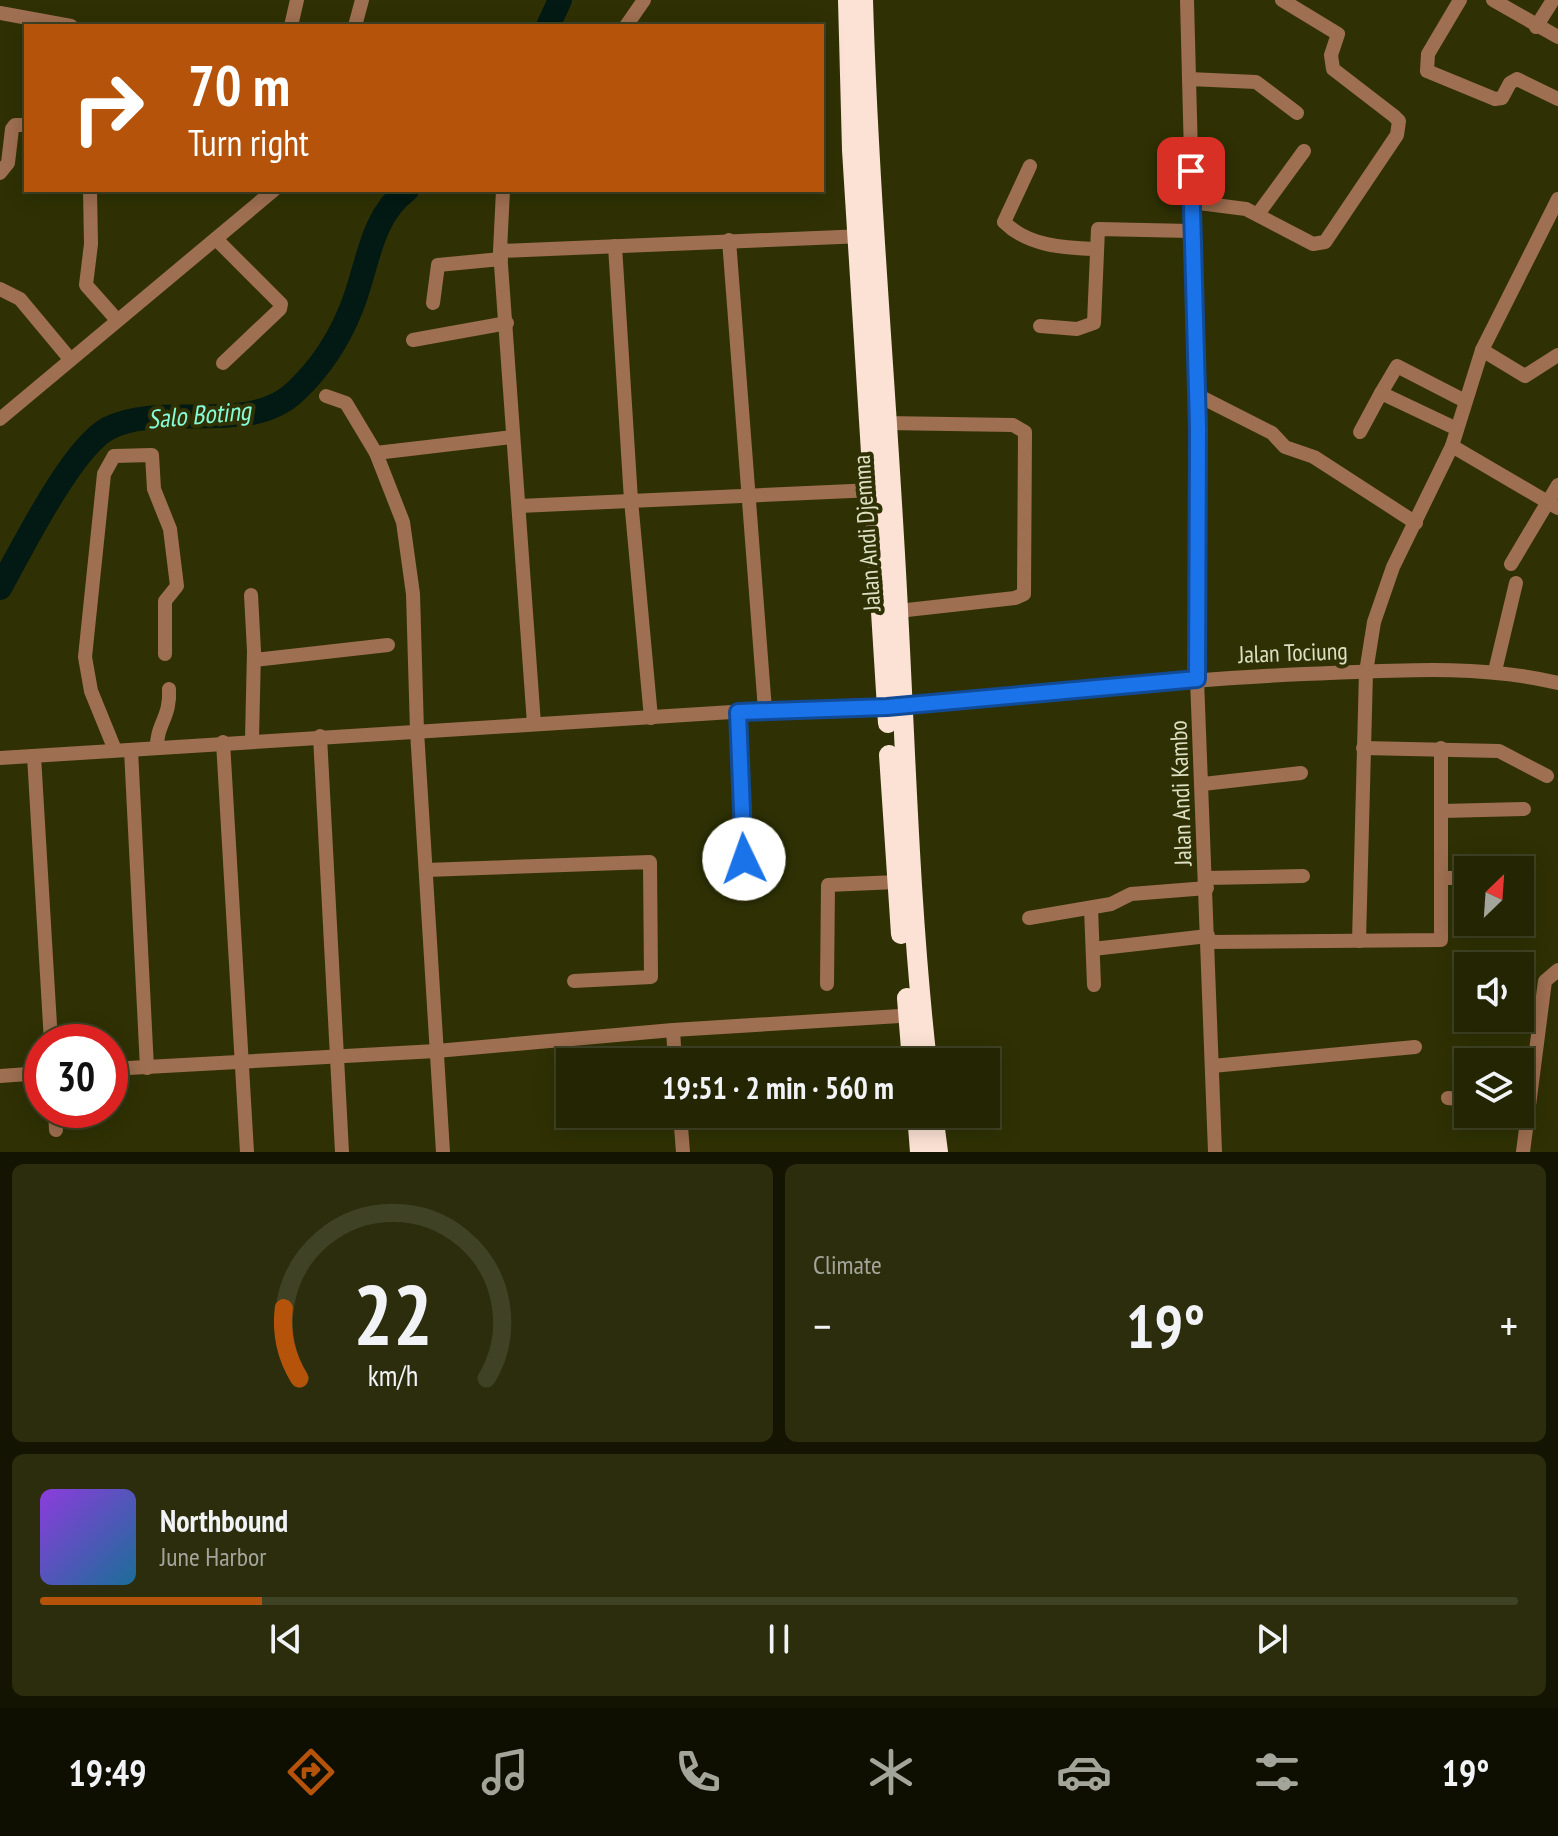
<!DOCTYPE html>
<html lang="en">
<head>
<meta charset="utf-8">
<style>
	body { margin:0; font-family:"PT Sans Narrow",sans-serif; background:#2b2d0d; color:#f1f3f6; height:100vh; display:flex; flex-direction:column; font-size:30px; white-space:nowrap }
	* { box-sizing:border-box; margin:0 }
	p { font-size:26px; color:#a3a59a }
	.icon { flex:none; width:44px; height:44px; fill:none; stroke:currentColor; stroke-width:2; stroke-linecap:round; stroke-linejoin:round }
	.map { position:relative; height:1152px; overflow:hidden }
	.panel { display:flex; flex-direction:column; gap:12px; padding:12px; background:#131402; flex:1 }
	.panel>* { flex:none }
	.banner { position:absolute; left:24px; top:24px; width:800px; height:168px; border-radius:0px; box-shadow:0 4px 20px #0003,0 0 0 2px #404225; background:#b45309; color:#fff; overflow:hidden }
	.needle { width:52px; rotate:25deg }
	.buttons { position:absolute; left:1454px; top:856px; display:grid; gap:16px }
	.buttons a { display:grid; place-items:center; width:80px; height:80px; border-radius:0px; background:#232503; box-shadow:0 4px 20px #0003,0 0 0 2px #404225; font-size:40px }
	.speed { position:absolute; left:24px; top:1024px; display:flex; gap:16px; font-size:40px; font-weight:700; text-align:center }
	.speed>* { display:grid; place-content:center; width:104px; height:104px; border-radius:50%; background:#232503; box-shadow:0 4px 20px #0003,0 0 0 2px #404225; line-height:1 }
	.speed .limit { border:12px solid #d22; background:#fff; color:#111 }
	.pin { position:absolute; display:grid; place-items:center; width:68px; height:68px; color:#fff; margin:-34px; border-radius:16px; box-shadow:0 4px 12px #0006 }
	.me { position:absolute; width:88px; margin:-44px; rotate:357deg; stroke-linejoin:round; filter:drop-shadow(0 0 6px #0008) }
	.turn { display:flex; align-items:center; gap:28px; height:168px; padding:0 32px; font-size:36px }
	.turn .icon { width:104px; height:104px; stroke-width:2.5 }
	.turn b { display:block; font-size:56px; line-height:68px }
	.big { font-size:60px; font-weight:700; line-height:1.1 }
	.panel .widget { flex:1; display:flex; flex-direction:column; justify-content:center; gap:12px; min-width:0; padding:0 28px; border-radius:12px; background:#2b2d0d }
	.panel .dial { align-items:center; gap:0 }
	.dial svg { height:208px; overflow:visible; fill:none; stroke:#404225; stroke-width:7; stroke-linecap:round; text-anchor:middle }
	.dial text { fill:#f1f3f6; stroke:none }
	.song { display:flex; align-items:center; gap:24px }
	.cover { width:96px; height:96px; border-radius:12px; background:linear-gradient(135deg,hsl(270 70% 55%),hsl(200 70% 35%)) }
	.played { height:8px; border-radius:4px; background:linear-gradient(90deg,#b45309 15%,#404225 15%) }
	.keys { display:flex; justify-content:space-around; direction:ltr }
	.heat { display:flex; justify-content:space-between; align-items:center; font-size:44px; direction:ltr }
	.panel .tiles { flex:1; display:grid; gap:12px; grid-template-columns:1fr 1fr }
	.widget:last-child { grid-column:span 2 }
	.trip { position:absolute; left:556px; top:1048px; width:444px; height:80px; border-radius:0px; background:#232503; box-shadow:0 4px 20px #0003,0 0 0 2px #404225; font-weight:700; line-height:80px; text-align:center }
	.tab-bar { display:flex; height:128px; justify-content:space-around; align-items:center; background:#0e0f01; color:#a3a59a }
	.tab-bar .icon { width:56px; height:56px }
	.tab-bar .active { color:#b45309 }
	.tab-bar b { font-size:36px; color:#f1f3f6 }
	.map>svg:first-child { display:block }
	.lines { fill:none; stroke-linecap:round; stroke-linejoin:round }
	.river { stroke:#021a13; stroke-width:24 }
	.minor { stroke:#9f6f51; stroke-width:14 }
	.highway { stroke:#fbe2d4; stroke-width:20 }
	.route-casing { stroke:#114b97; stroke-width:20 }
	.route { stroke:#1a73e8; stroke-width:14 }
	.labels { text-anchor:middle; stroke-width:8; stroke-linejoin:round; paint-order:stroke }
	.street-label { font-size:24px; fill:#dde0c3; stroke:#2f3104 }
	.water-label { font-size:26px; font-style:italic; fill:#86fcd9; stroke:#2f3104 }
</style>
</head>
<body>
<div class="map">
<svg width="1558" height="1152" viewBox="0 0 1558 1152">
	<rect width="100%" height="100%" fill="#2f3104"/>
	<g class="lines">
		<g class="river">
			<path d="M548 26 560 0"/>
			<path d="M0 588C22 549 72 447 109 428 163 401 251 437 297 390 320 368 339 339 351 309 368 269 369 218 407 190"/>
		</g>
		<g class="minor">
			<path d="M1187 0 1198 428 1197 679 1215 1152"/>
			<path d="M1460 0 1428 54 1427 71 1495 99 1502 98 1510 83 1517 79 1558 99"/>
			<path d="M1493 0 1558 37"/>
			<path d="M0 13 71 26"/>
			<path d="M291 26 297 0"/>
			<path d="M355 26 362 0"/>
			<path d="M626 26 644 0"/>
			<path d="M1536 27 1553 0"/>
			<path d="M1189 79 1256 82 1297 113"/>
			<path d="M1030 166 1004 222C1028 246 1064 248 1095 249"/>
			<path d="M0 173 8 163 12 129 15 125H26"/>
			<path d="M90 190 91 244 86 285 117 320"/>
			<path d="M503 190 500 251 534 724"/>
			<path d="M1191 202 1246 209 1313 244 1325 242 1397 135 1399 121 1394 116 1333 69 1331 55 1338 34 1282 0"/>
			<path d="M1258 214 1304 151"/>
			<path d="M216 239 281 304 280 309 223 363"/>
			<path d="M729 240 765 710"/>
			<path d="M615 246 631 500 651 718"/>
			<path d="M500 251 864 236"/>
			<path d="M0 289 20 299 70 359"/>
			<path d="M433 303 438 265 501 259"/>
			<path d="M1040 326 1077 329 1094 323 1098 229 1191 231"/>
			<path d="M413 340 507 323"/>
			<path d="M1482 350 1525 376 1558 355"/>
			<path d="M1381 393 1397 366 1465 401"/>
			<path d="M1197 395 1272 433 1285 447 1314 457 1416 523"/>
			<path d="M326 396 346 403 376 453 512 437"/>
			<path d="M0 419 274 190"/>
			<path d="M885 423 1013 425 1025 432 1024 594 1015 598 898 611"/>
			<path d="M1360 432 1381 393 1457 429"/>
			<path d="M1452 446 1558 508"/>
			<path d="M376 453 403 522 413 594 417 731 443 1152"/>
			<path d="M519 506 874 490"/>
			<path d="M1511 564 1558 485"/>
			<path d="M251 595 254 651 252 739"/>
			<path d="M254 660 388 645"/>
			<path d="M1495 671 1516 583"/>
			<path d="M738 712 744 859"/>
			<path d="M320 736 342 1152"/>
			<path d="M223 742 247 1152"/>
			<path d="M157 748C156 725 171 717 169 689"/>
			<path d="M1363 748 1499 751 1547 776"/>
			<path d="M115 750 91 691 85 657 104 474 114 456 152 455 154 489 170 529 177 586 165 601V654"/>
			<path d="M131 750 147 1068"/>
			<path d="M34 756 51 1042"/>
			<path d="M0 758 765 710C945 706 1124 682 1304 674 1388 671 1476 663 1558 683"/>
			<path d="M1203 784 1301 773"/>
			<path d="M1442 811 1524 809"/>
			<path d="M426 870 650 862 651 977 574 981"/>
			<path d="M1206 878 1303 876"/>
			<path d="M1443 878H1468"/>
			<path d="M1520 878H1529"/>
			<path d="M1091 908 1094 985"/>
			<path d="M1029 918 1111 904 1131 894 1207 888"/>
			<path d="M1359 941 1366 672 1374 622 1393 567 1452 446 1482 350 1558 199"/>
			<path d="M1208 942 1441 940V748"/>
			<path d="M1093 949 1208 936"/>
			<path d="M827 984 828 885 897 882"/>
			<path d="M673 1030 675 1062"/>
			<path d="M1212 1066 1415 1047"/>
			<path d="M110 1069 436 1051 673 1030 916 1015"/>
			<path d="M0 1076 42 1073"/>
			<path d="M1448 1098 1468 1100"/>
			<path d="M55 1110 56 1130"/>
			<path d="M680 1114 683 1152"/>
			<path d="M1523 1152 1545 981 1558 970"/>
		</g>
		<g class="highway">
			<path d="M848 0 852 150 888 723"/>
			<path d="M863 0C869 204 888 406 898 610 906 761 910 912 927 1062"/>
			<path d="M889 755 901 934"/>
			<path d="M907 998 912 1062"/>
			<path d="M917 1114 920 1152"/>
			<path d="M933 1114 938 1152"/>
		</g>
	</g>
	<g class="lines">
		<g class="route-casing">
			<path id="route" d="M744 859 738 712 887 707 1197 679 1198 428 1191 171"/>
		</g>
		<use href="#route" class="route"/>
	</g>
	<g class="labels">
		<g class="street-label">
			<text transform="translate(867 533) rotate(-94)" y="8">Jalan Andi Djemma</text>
			<text transform="translate(1293 653) rotate(-2)" y="8">Jalan Tociung</text>
			<text transform="translate(1181 793) rotate(-92)" y="8">Jalan Andi Kambo</text>
		</g>
		<g class="water-label">
			<text transform="translate(199 415) rotate(-5)" y="9">Salo Boting</text>
		</g>
	</g>
</svg>
<div class="buttons">
<a><svg class="needle" viewBox="-14 -14 28 28"><path d="M0-13l5 13h-10z" fill="#e53935"/><path d="M0 13l5-13h-10z" fill="#a3a59a"/></svg></a>
<a><svg class="icon" aria-label="sound" viewBox="0 0 24 24"><path d="M4 9h4l5-4v14l-5-4H4zM17 9q2 3 0 6"/></svg></a>
<a><svg class="icon" aria-label="layers" viewBox="0 0 24 24"><path d="M12 4l9 5-9 5-9-5zM3 14l9 5 9-5"/></svg></a>
</div>
<div class="speed"><div class="limit">30</div></div>
<div class="pin" style="left:1191px;top:171px;background:#d93025"><svg class="icon" aria-label="arrive" viewBox="0 0 24 24"><path d="M6 21V4h12l-3 4 3 4H6"/></svg></div>
<svg class="me" style="left:744px;top:859px" viewBox="-20 -20 40 40"><circle r="19" fill="#fff"/><path d="M0-13L10 11 0 6-10 11z" fill="#1a73e8"/></svg>
<div class="trip">19:51 · 2 min · 560 m</div>
<div class="banner">
<div class="turn"><svg class="icon" aria-label="right" viewBox="0 0 24 24"><path d="M7 20v-9h11M14 6l5 5-5 5"/></svg><div><b>70 m</b>Turn right</div></div>
</div>
</div>
<section class="panel">
<div class="tiles">
<div class="widget dial"><svg viewBox="0 0 100 80">
<path d="M14 69A42 42 0 1 1 86 69"/>
<path d="M14 69A42 42 0 0 1 8 42" stroke="#b45309"/>
<text x="50" y="56" font-size="32" font-weight="700">22</text>
<text x="50" y="72" font-size="11">km/h</text>
</svg></div>
<div class="widget"><p>Climate</p>
<div class="heat"><a>−</a><b class="big">19°</b><a>+</a></div>
</div>
<div class="widget">
<div class="song"><i class="cover"></i><div><b>Northbound</b><p>June Harbor</p></div></div>
<div class="played"></div>
<div class="keys"><svg class="icon" aria-label="previous" viewBox="0 0 24 24"><path d="M18 5L8 12l10 7zM5 5v14"/></svg><svg class="icon" aria-label="pause" viewBox="0 0 24 24"><path d="M8 5v14M16 5v14"/></svg><svg class="icon" aria-label="next" viewBox="0 0 24 24"><path d="M6 5l10 7-10 7zM19 5v14"/></svg></div>
</div>
</div>
</section>
<nav class="tab-bar">
<b>19:49</b>
<svg class="icon active" aria-label="directions" viewBox="0 0 24 24"><path d="M12 3l9 9-9 9-9-9zM9 14v-3h6M13 9l2 2-2 2"/></svg>
<svg class="icon" aria-label="music" viewBox="0 0 24 24"><path d="M9 18V5l10-2v13"/><circle cx="6" cy="18" r="3"/><circle cx="16" cy="16" r="3"/></svg>
<svg class="icon" aria-label="phone" viewBox="0 0 24 24"><path d="M5 4h4l2 5-3 2q2 4 5 5l2-3 5 2v4C11 20 4 13 5 4z"/></svg>
<svg class="icon" aria-label="climate" viewBox="0 0 24 24"><path d="M12 3v18M4 7l16 10M4 17L20 7"/></svg>
<svg class="icon" aria-label="car" viewBox="0 0 24 24"><path d="M5 17H2v-5l4-1 3-4h7l3 4 3 1v5h-3M9 17h6M6 11h13"/><circle cx="7" cy="17" r="2"/><circle cx="17" cy="17" r="2"/></svg>
<svg class="icon" aria-label="filters" viewBox="0 0 24 24"><path d="M4 7h16M4 17h16"/><circle cx="9" cy="7" r="2"/><circle cx="15" cy="17" r="2"/></svg>
<b>19°</b>
</nav>
</body>
</html>
